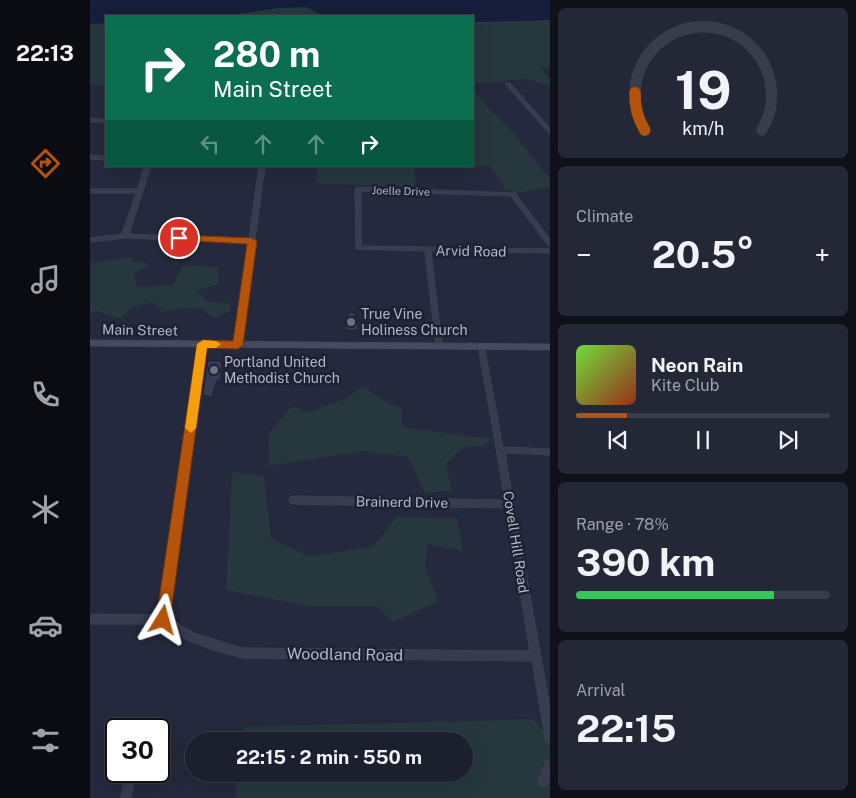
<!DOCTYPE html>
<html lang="en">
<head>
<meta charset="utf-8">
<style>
	body { margin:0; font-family:"Public Sans",sans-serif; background:#242736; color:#f1f3f6; height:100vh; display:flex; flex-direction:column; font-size:19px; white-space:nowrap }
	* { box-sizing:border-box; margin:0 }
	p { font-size:16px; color:#a0a2aa }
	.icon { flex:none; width:28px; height:28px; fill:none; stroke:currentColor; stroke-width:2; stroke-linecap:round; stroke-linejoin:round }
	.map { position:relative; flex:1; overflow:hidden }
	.sheet { display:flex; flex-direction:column; gap:8px; padding:8px; background:#0f1119; width:306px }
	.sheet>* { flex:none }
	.hud { position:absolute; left:15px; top:15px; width:369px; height:152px; border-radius:0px; box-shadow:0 5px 20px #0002,0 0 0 1px #393d4a; background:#0b6e4f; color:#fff; overflow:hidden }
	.speed { position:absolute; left:15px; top:718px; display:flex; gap:10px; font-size:25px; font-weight:700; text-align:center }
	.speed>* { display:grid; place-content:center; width:65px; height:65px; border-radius:50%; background:#1b1f2e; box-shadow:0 5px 20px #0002,0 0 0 1px #393d4a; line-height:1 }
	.speed .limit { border:2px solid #111; border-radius:8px; background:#fff; color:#111 }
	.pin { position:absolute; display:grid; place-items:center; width:42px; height:42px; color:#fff; margin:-21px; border:2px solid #fff; border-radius:50%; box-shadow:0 1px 5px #0007 }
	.me { position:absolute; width:55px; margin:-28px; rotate:8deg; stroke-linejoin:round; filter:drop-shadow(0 0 4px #0008) }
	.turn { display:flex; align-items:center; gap:18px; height:105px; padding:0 25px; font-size:22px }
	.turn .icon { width:65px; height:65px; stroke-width:2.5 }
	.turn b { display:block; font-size:35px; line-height:42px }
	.lanes { display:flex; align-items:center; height:48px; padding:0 25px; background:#0003; justify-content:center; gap:25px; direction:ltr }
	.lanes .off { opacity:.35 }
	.big { font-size:38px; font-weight:700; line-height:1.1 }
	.sheet .card { flex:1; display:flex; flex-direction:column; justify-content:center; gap:8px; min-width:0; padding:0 18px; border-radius:8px; background:#242736 }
	.sheet .dial { align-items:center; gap:0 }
	.dial svg { height:130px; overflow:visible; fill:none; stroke:#393d4a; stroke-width:7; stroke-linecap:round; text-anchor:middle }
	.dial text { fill:#f1f3f6; stroke:none }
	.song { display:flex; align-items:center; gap:15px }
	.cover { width:60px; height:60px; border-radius:8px; background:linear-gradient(135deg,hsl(100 70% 55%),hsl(10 70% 35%)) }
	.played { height:5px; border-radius:2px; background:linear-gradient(90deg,#b45309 20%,#393d4a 20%) }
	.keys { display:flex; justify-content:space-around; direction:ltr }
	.heat { display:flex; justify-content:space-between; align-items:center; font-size:28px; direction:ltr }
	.charge { height:8px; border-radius:4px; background:linear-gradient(90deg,#34c759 78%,#393d4a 0) }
	.trip { position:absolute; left:95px; top:732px; width:288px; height:50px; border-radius:25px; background:#1b1f2e; box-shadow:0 5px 20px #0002,0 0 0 1px #393d4a; font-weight:700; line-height:50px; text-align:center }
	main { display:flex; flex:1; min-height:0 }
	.dock { display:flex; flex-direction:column; width:90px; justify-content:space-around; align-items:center; background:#0b0c12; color:#a0a2aa }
	.dock .icon { width:35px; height:35px }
	.dock .on { color:#b45309 }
	.dock b { font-size:22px; color:#f1f3f6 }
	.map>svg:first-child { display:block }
	.green { fill:#26373e }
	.water { fill:#171e3b }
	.building { fill:#353c54; stroke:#1f2334 }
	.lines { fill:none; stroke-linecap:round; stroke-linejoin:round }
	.street-casing { stroke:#414556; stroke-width:1 }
	.secondary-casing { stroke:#414556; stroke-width:1 }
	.street { fill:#373c4e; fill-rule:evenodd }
	.secondary { fill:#454a61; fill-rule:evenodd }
	.route { fill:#b45309; stroke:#753606 }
	.slow { fill:#f59e0b }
	.worship-dot { fill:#6b7280; stroke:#1d2132; stroke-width:2 }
	.labels { text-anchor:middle; stroke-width:5; stroke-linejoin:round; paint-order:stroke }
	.far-street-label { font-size:11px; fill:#b3b7c9; stroke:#1d2132 }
	.street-label { font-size:14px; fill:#b3b7c9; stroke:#1d2132 }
	.poi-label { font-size:14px; fill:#b3b7c9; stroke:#1d2132; text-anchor:start }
	.near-street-label { font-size:16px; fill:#b3b7c9; stroke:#1d2132 }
</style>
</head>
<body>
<main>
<nav class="dock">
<b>22:13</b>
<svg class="icon on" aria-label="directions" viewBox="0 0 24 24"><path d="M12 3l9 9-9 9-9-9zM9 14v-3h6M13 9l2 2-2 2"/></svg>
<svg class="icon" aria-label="music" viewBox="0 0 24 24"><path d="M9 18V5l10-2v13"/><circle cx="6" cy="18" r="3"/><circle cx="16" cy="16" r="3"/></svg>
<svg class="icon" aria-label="phone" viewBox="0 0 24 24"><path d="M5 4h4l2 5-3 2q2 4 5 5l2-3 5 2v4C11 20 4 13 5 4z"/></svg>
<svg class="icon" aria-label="climate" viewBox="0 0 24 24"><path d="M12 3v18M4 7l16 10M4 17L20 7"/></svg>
<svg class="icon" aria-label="car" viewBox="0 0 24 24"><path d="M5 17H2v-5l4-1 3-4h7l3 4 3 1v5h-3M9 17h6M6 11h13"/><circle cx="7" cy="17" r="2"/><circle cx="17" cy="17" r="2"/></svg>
<svg class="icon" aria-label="filters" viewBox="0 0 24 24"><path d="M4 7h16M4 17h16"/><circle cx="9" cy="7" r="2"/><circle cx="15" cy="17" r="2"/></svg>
</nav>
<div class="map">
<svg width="460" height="798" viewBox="0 0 460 798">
	<rect width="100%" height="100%" fill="#24293d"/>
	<g class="green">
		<path d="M217 7 232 16H133L188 8Z"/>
		<path d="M460 20V67L451 68 460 80V86L436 79 383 84V22Z"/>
		<path d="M16 23V86L0 84V24Z"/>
		<path d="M383 88 397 107 420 129 460 179V187L428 193 415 189 400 166H383Z"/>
		<path d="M227 166H324L326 188 226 183Z"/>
		<path d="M43 257 42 262 56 263 57 267 44 273 47 287 83 285 93 265 128 267 129 284 107 291 116 301 139 303 140 311 122 318 113 309 93 308 71 312 64 302 41 307 31 319 7 311 0 314V263C15 262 28 258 43 257Z"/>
		<path d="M273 386 296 402 311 408 313 428C342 430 370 436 400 438L397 445 373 447 356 464 362 491 335 493 318 457 273 451 178 466 179 433 202 406 218 412 256 399Z"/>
		<path d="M142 472 174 476 181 539 220 556 283 547 306 517 367 518 373 551 338 544 335 568 349 601 303 622 287 606H219L136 590Z"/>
		<path d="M443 719 460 737V798H145L148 774H374V741H153L155 727Z"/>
	</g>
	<path class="water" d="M0 0H460V20L387 22H383L382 16H232L217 7 188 8 133 16H16V23L0 24Z"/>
	<g class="building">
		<path d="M258 313H264V317H267L268 330H255Z"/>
		<path d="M118 361H132L130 379 126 382 122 397 113 395Z"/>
	</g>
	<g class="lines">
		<g class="street-casing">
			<g id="street">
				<path d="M416 83H420L460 128V134L416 85Z"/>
				<path d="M0 118 16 120V122H0Z"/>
				<path d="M0 155 16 156V160L0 159Z"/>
				<path d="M55 166H61L39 234 159 239 169 166H175L165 240 166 241 165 242 150 347H146L144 345 159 243 35 238 0 242V238L32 234 46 193H0V189H47Z"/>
				<path d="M268 187 425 193 460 239V246L458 245 421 196 271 191V246L460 249V253L341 251 352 346 350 348H346L335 251 266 249 265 189Z"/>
				<path d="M113 341 117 344 78 618 104 633 152 648 440 651 416 508 203 504 200 503 199 500 200 497 203 496 415 500 388 346 390 344H394L413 447 460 449V455L415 453 460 708V743L456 742 455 738 442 661 152 658 120 649 97 640 71 624H0V614L69 615 109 344Z"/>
				<path d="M460 760V778L457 785 453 786 449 785 448 781 456 761Z"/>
				<path d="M36 771H46L41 798H31Z"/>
			</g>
		</g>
		<g class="secondary-casing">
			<path id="secondary" d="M0 340 460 344V350L0 346Z"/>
		</g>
		<use href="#street" class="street"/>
		<use href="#secondary" class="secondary"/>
	</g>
	<path class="route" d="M89 235 162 238 167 241 153 345 148 349 117 348 80 620 78 625 73 627 68 625 66 620 107 344 113 340 143 341 157 244 86 240V236Z"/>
	<path class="slow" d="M113 340 126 341 131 344 126 348H117L106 428 101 433 95 428 107 344Z"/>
	<g class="worship-dot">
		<circle cx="261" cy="322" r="5"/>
		<circle cx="124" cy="370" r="5"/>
	</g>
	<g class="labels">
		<g class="far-street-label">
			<text transform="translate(311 191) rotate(2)" y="4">Joelle Drive</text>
		</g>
		<g class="street-label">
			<text transform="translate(381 251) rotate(1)" y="5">Arvid Road</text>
			<text transform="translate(50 330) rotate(1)" y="5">Main Street</text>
			<text transform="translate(312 502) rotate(1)" y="5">Brainerd Drive</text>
			<text transform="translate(426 542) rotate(81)" y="5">Covell Hill Road</text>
		</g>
		<g class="poi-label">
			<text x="271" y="319">True Vine<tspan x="271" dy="16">Holiness Church</tspan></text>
			<text x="134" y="367">Portland United<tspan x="134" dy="16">Methodist Church</tspan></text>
		</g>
		<g class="near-street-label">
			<text transform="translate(255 654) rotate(1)" y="6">Woodland Road</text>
		</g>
	</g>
</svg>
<div class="speed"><div class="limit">30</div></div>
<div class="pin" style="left:89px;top:238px;background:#d93025"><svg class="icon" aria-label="arrive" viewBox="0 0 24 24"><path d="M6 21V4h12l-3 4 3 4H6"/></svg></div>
<svg class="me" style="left:73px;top:620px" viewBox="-20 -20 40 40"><path d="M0-17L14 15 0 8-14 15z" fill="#b45309" stroke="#fff" stroke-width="4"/></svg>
<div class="trip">22:15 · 2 min · 550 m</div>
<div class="hud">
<div class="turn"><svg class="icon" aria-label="right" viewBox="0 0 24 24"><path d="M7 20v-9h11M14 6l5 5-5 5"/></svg><div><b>280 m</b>Main Street</div></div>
<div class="lanes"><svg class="icon off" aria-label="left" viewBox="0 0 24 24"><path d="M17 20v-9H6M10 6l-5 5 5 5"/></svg><svg class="icon off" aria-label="ahead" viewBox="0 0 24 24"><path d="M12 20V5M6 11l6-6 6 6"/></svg><svg class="icon off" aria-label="ahead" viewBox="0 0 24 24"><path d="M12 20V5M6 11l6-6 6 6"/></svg><svg class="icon" aria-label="right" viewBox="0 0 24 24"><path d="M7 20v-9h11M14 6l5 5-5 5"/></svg></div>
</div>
</div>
<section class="sheet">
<div class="card dial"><svg viewBox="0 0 100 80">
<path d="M14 69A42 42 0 1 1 86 69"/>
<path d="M14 69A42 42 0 0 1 8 46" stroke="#b45309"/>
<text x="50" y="56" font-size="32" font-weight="700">19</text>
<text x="50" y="72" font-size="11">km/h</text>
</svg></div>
<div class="card"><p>Climate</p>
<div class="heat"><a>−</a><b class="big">20.5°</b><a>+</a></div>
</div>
<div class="card">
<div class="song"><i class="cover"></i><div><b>Neon Rain</b><p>Kite Club</p></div></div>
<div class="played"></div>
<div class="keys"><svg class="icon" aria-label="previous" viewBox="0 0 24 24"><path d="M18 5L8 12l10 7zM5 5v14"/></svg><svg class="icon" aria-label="pause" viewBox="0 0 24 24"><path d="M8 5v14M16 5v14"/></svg><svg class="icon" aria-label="next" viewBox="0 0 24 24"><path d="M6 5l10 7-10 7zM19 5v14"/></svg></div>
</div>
<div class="card"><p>Range · 78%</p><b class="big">390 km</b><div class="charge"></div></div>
<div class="card"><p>Arrival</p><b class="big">22:15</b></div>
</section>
</main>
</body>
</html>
